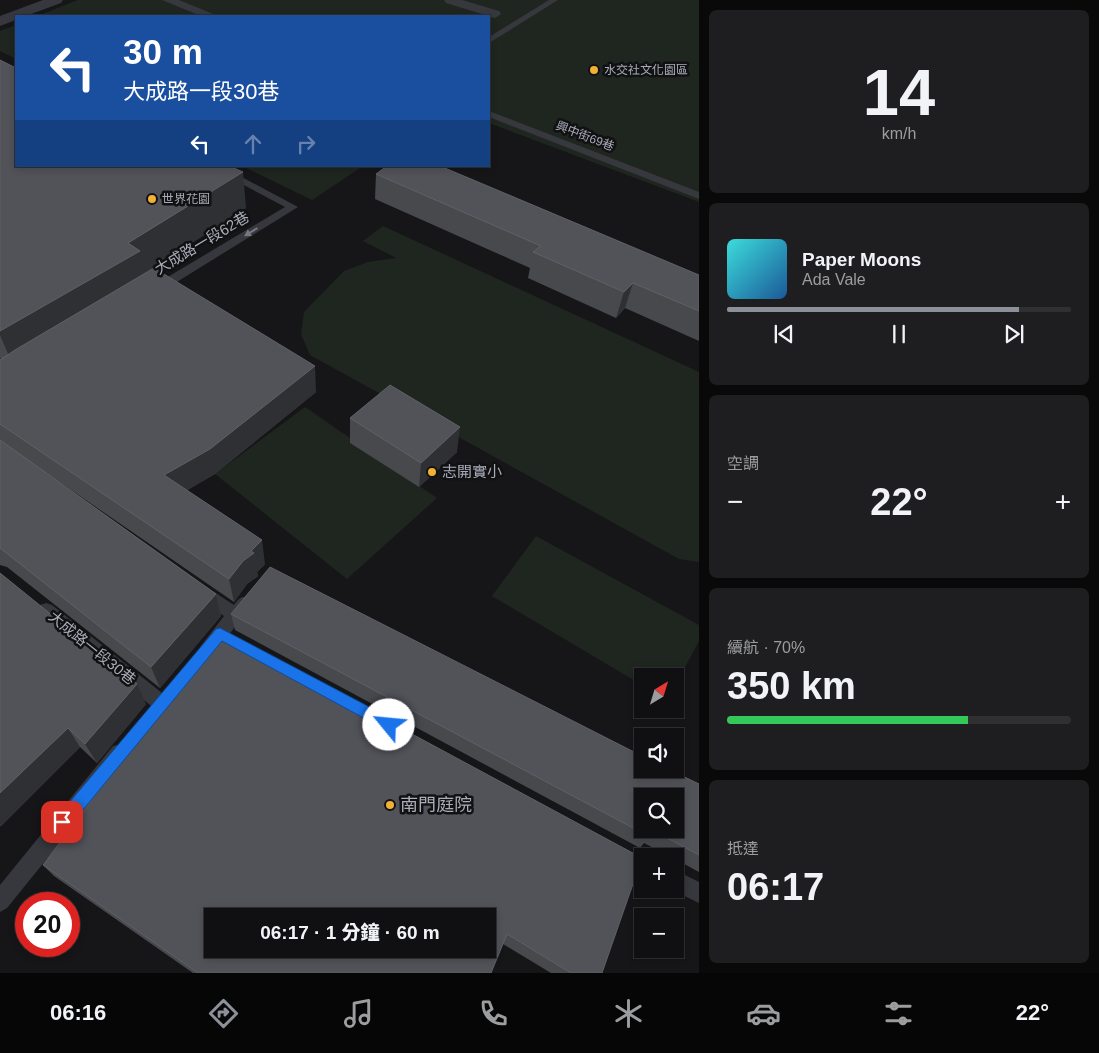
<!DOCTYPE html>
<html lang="zh-TW">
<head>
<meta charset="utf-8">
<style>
	body { margin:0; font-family:Helvetica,"Noto Sans TC",sans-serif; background:#1e1e20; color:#f1f3f6; height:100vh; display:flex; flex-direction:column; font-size:19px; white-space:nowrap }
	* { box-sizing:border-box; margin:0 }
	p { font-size:16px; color:#9c9d9f }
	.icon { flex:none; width:28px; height:28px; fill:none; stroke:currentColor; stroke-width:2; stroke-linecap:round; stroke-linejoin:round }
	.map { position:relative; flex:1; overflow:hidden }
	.sheet { display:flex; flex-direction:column; gap:10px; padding:10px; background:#09090a; width:400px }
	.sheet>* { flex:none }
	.hud { position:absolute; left:15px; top:15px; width:475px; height:152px; border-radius:0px; box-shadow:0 2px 8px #0003,0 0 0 1px #303032; background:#1a4fa0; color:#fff; overflow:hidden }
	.needle { width:32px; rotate:38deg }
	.controls { position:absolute; left:634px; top:668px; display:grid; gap:10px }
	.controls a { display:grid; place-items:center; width:50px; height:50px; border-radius:0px; background:#101012; box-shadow:0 2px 8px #0003,0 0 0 1px #303032; font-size:25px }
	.speed { position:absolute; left:15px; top:892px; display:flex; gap:10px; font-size:25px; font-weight:700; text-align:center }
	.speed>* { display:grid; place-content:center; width:65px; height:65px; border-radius:50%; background:#101012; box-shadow:0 2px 8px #0003,0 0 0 1px #303032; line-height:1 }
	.speed .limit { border:8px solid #d22; background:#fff; color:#111 }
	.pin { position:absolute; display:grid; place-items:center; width:42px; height:42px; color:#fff; margin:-21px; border-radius:10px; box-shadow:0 2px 8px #0006 }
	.me { position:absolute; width:55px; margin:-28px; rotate:298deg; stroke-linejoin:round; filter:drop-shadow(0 0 4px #0008) }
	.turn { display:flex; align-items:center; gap:18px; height:105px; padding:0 25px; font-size:22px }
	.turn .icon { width:65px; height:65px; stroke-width:2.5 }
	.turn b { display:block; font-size:35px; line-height:42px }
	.lanes { display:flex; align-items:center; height:48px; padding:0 25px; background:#0003; justify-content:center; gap:25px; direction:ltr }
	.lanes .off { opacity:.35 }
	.big { font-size:38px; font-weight:800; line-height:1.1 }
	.sheet .widget { flex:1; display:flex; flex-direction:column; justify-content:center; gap:8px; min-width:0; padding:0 18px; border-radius:8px; background:#1e1e20 }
	.sheet .dial { align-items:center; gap:0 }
	.dial b { font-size:65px; line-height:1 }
	.song { display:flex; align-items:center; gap:15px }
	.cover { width:60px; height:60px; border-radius:8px; background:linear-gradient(135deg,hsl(180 70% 55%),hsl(210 70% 35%)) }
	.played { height:5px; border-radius:2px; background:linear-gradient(90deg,#8c9099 85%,#303032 85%) }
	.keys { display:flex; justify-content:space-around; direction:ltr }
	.heat { display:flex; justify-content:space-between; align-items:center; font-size:28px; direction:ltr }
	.charge { height:8px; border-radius:4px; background:linear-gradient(90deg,#34c759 70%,#303032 0) }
	.trip { position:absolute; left:204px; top:908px; width:292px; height:50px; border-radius:0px; background:#101012; box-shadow:0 2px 8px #0003,0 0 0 1px #303032; font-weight:800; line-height:50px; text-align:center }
	.tabs { display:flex; height:80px; justify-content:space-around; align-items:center; background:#060607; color:#9c9d9f }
	.tabs .icon { width:35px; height:35px }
	.tabs .selected { color:#8c9099 }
	.tabs b { font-size:22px; color:#f1f3f6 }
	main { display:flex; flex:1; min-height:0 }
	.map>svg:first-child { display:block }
	.green { fill:#1e261f }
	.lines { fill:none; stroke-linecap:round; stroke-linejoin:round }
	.service { fill:#37383d; fill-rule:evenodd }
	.pedestrian { fill:#37383d; fill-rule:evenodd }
	.minor { fill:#37383d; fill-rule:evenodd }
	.wall { fill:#47494d }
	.shaded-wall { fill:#2f3033 }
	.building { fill:#525359; stroke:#5f6168; fill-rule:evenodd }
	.oneway { fill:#757881 }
	.route { fill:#1a73e8; stroke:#114b97 }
	.poi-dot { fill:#f2b134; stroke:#111113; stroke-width:2 }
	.labels { text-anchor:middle; stroke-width:5; stroke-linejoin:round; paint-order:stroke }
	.far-poi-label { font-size:12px; fill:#a8adb8; stroke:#111113; text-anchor:start }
	.far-street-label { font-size:12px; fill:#a8adb8; stroke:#111113 }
	.street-label { font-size:15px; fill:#a8adb8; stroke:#111113 }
	.poi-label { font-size:15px; fill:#a8adb8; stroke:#111113; text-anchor:start }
	.near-poi-label { font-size:18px; fill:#a8adb8; stroke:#111113; text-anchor:start }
</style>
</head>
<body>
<main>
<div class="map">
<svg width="699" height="973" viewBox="0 0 699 973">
	<rect width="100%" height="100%" fill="#161618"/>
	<g class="green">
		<path d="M78 0H699V202L489 123V16H37Z"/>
		<path d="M16 25V59L0 51V31Z"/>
		<path d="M242 166H363L312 200Z"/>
		<path d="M383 226 699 372V562L679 559 310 355 301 334 304 312 344 271 368 262 396 258 363 241Z"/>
		<path d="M305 407 437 498 347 579 215 474Z"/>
		<path d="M536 536 699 625V641L675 686V676H642V685L492 596Z"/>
	</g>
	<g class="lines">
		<g class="service">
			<path d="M549 0H558L489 43V37Z"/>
			<path d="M489 111 699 192V199L489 117Z"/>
			<path d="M208 166H221L298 207 159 293H151L149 290 151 287 285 207Z"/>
			<path d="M202 584 234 605C239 598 242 595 251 598L253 603 215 653 209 655 203 653 200 647 224 616 196 596 194 591 196 586Z"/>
			<path d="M46 603 52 605 167 697 170 703 167 709 161 712 155 709 40 615 38 610 40 605Z"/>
			<path d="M120 744 127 746 129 753 127 760 7 908 0 912V885L113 746Z"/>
			<path d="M675 870 699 882V903L670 889H675Z"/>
		</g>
		<g class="pedestrian">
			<path d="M162 0H179L218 16H201Z"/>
			<path d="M444 0H462L499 11 501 14 495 18 446 3Z"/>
		</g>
		<path class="minor" d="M43 0H63L61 3 26 16H16V20L0 26V16Z"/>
	</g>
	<g class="wall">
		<path d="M0 60 246 208 145 273 316 392 215 474 187 490 265 564 257 572 258 576 247 584 234 602 42 470 216 594 221 616 160 688 7 567 0 565V360L1 359 0 358Z"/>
		<path d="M376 174 699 275V341L625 308 616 318 528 278 530 268 375 199Z"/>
		<path d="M350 418 457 452 419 487 350 443Z"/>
		<path d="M0 573 146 704 97 763 80 747 1 826H0Z"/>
		<path d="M231 614 699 784V872L675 859V856H669L644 843 640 848 235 630Z"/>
		<path d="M106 764 602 973H551L503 944 491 973H193L54 876 43 865 112 774Z"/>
	</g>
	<g class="shaded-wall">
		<path d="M243 172 246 208 145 273 14 368 0 335V331L128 243Z"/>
		<path d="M633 283 625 308 616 318 624 292Z"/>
		<path d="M315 366 316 392 215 474 171 500 164 475Z"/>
		<path d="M460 427 457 452 419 487 421 463Z"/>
		<path d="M262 540 265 564 257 572 258 576 247 584 234 602 229 579 251 551Z"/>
		<path d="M216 594 221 616 160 688 151 667Z"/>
		<path d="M137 684 146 704 97 763 85 744Z"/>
		<path d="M68 728 80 747 1 826 0 825V793Z"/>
	</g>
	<g class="building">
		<path d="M0 60 16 68V166H229L243 172 128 243 140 251 0 331Z"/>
		<path d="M387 166H440L699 275V311L633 283 624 292 533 252 541 246 376 174Z"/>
		<path d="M154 268 315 366 210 449 164 475 262 540 251 551 254 553 243 561 229 579 0 424V360L15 350Z"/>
		<path d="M390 385 460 427 421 463 350 418Z"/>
		<path d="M0 440 216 594 151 667 0 548Z"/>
		<path d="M270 567 642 756V769H668L699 784V855L652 830 650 837 231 614ZM642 796H675V829H642Z"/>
		<path d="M0 573 137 684 85 744 68 728 0 793Z"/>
		<path d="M219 630 642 858 602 973H571L507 934 491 973H198L43 865 113 771 106 764ZM212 916H488V949H212Z"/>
	</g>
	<defs><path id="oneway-solid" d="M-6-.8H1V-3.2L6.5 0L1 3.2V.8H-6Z" transform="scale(1.25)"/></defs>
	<use class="oneway" href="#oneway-solid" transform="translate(251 232) rotate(149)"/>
	<path class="route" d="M220 628 394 720 396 725 394 729 389 731 384 729 222 641 68 828 62 830 57 828 55 822 57 817 216 629Z"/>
	<g class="poi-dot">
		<circle cx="594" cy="70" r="5"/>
		<circle cx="152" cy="199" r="5"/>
		<circle cx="432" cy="472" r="5"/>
		<circle cx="390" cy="805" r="5"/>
	</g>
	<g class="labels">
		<g class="far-poi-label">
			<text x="604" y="74">水交社文化園區</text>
			<text x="162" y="203">世界花園</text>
		</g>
		<g class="far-street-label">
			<text transform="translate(585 136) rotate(21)" y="4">興中街69巷</text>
		</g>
		<g class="street-label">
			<text transform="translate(202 243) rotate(-31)" y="5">大成路一段62巷</text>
			<text transform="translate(92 648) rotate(39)" y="5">大成路一段30巷</text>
		</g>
		<g class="poi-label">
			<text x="442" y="477">志開實小</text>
		</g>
		<g class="near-poi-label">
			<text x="400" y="811">南門庭院</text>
		</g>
	</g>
</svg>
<div class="controls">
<a><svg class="needle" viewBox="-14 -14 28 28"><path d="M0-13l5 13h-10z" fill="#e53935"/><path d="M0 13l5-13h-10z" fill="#9c9d9f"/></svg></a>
<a><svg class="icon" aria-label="sound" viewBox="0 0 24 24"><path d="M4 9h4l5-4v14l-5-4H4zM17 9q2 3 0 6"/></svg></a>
<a><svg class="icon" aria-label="search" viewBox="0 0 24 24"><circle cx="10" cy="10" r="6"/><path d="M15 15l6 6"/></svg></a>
<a>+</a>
<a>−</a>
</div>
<div class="speed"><div class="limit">20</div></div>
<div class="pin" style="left:62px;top:822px;background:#d93025"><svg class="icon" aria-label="arrive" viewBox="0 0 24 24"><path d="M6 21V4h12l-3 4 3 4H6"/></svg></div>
<svg class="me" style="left:389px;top:725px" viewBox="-20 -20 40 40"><circle r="19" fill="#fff"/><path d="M0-13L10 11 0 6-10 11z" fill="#1a73e8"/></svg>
<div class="trip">06:17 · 1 分鐘 · 60 m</div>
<div class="hud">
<div class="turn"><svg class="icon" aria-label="left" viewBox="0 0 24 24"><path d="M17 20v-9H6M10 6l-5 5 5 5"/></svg><div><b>30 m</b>大成路一段30巷</div></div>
<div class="lanes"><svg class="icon" aria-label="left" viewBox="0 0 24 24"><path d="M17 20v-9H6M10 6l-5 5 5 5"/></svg><svg class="icon off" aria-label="ahead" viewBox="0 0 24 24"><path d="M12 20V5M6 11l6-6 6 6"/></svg><svg class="icon off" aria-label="right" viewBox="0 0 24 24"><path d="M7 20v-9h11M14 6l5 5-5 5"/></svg></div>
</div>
</div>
<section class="sheet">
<div class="widget dial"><b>14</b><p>km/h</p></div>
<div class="widget">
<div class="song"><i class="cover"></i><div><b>Paper Moons</b><p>Ada Vale</p></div></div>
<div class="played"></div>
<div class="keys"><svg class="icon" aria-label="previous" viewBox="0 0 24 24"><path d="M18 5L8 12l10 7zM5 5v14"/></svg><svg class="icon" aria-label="pause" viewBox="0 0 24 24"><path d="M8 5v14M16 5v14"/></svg><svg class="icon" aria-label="next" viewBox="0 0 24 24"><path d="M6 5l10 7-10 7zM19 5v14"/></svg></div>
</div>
<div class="widget"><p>空調</p>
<div class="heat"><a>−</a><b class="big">22°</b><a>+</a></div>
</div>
<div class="widget"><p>續航 · 70%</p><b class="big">350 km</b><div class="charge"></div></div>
<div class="widget"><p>抵達</p><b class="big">06:17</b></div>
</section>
</main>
<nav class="tabs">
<b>06:16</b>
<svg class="icon selected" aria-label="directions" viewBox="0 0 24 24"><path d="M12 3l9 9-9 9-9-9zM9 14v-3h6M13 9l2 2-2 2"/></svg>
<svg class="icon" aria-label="music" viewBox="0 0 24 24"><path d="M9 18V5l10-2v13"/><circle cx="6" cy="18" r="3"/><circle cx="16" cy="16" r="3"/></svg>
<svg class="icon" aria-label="phone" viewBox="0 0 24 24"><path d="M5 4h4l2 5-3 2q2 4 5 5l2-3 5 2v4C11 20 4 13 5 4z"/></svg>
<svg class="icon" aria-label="climate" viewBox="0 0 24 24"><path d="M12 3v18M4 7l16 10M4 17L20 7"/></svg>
<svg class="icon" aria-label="car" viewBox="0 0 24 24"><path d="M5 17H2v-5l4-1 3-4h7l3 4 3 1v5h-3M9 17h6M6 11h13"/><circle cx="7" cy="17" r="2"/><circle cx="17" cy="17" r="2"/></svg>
<svg class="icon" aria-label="filters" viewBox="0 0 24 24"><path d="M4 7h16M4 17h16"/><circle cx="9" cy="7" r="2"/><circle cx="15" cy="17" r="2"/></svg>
<b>22°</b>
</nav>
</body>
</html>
